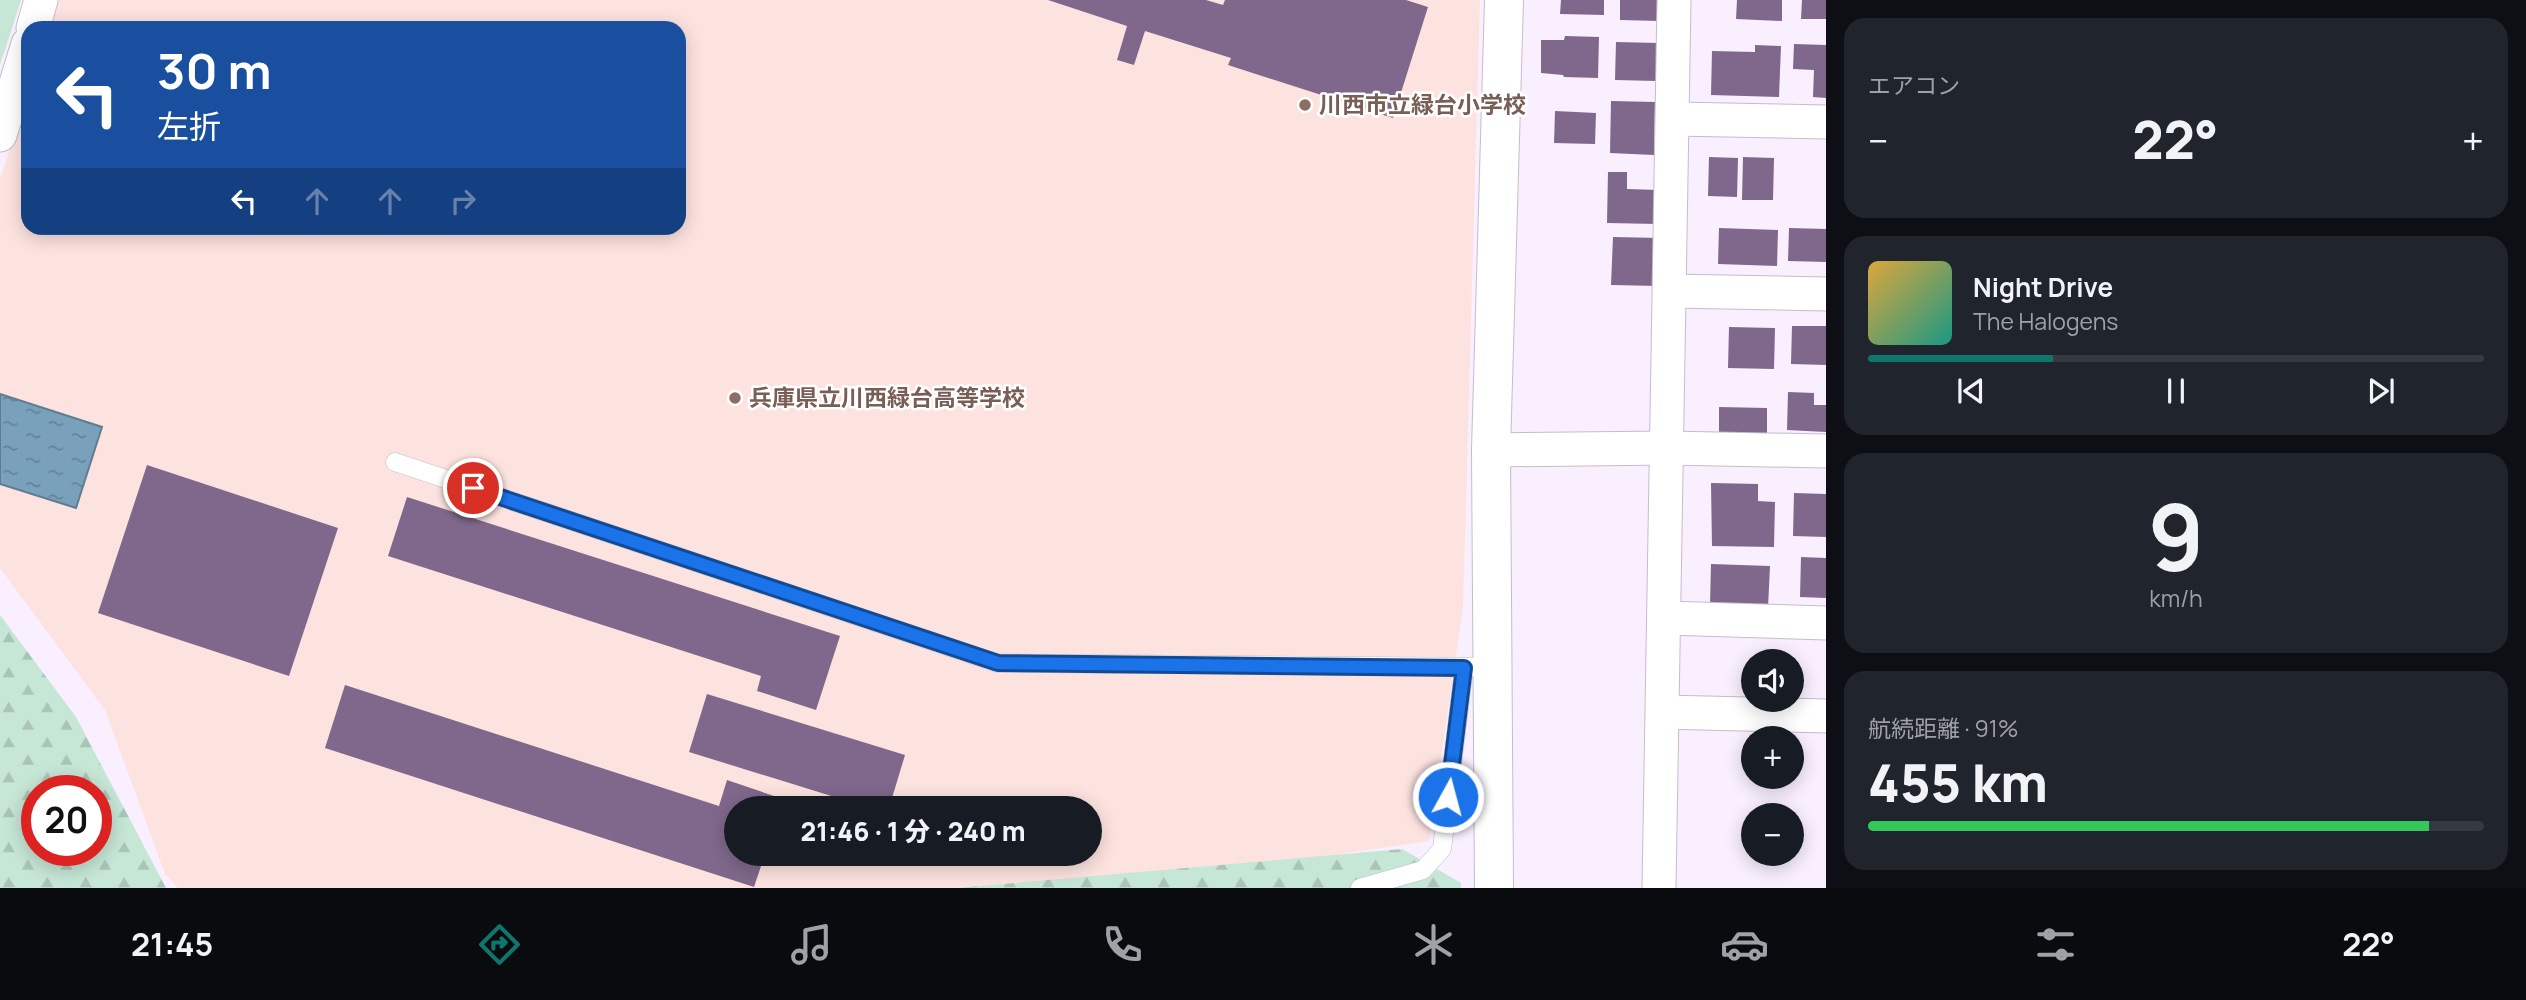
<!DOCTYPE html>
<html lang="ja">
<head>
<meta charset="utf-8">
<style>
	body { margin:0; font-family:Manrope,"Noto Sans JP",sans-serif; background:#20242c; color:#f1f3f6; height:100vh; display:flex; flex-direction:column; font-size:26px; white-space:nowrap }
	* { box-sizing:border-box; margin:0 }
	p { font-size:23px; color:#9ea1a6 }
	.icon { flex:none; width:38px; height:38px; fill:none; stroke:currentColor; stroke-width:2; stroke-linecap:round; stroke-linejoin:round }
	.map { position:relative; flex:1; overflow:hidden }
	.details { display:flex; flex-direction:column; gap:18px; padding:18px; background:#0d0f14; width:700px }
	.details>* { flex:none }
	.guide { position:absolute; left:21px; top:21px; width:665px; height:214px; border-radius:21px; box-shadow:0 4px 18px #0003; background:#1a4fa0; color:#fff; overflow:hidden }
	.controls { position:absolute; left:1741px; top:649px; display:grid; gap:14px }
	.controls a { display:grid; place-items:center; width:63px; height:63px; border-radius:50%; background:#171b24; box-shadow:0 4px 18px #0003; font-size:35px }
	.speed { position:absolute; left:21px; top:775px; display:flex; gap:14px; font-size:35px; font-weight:700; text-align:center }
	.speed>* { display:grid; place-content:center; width:91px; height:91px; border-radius:50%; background:#171b24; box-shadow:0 4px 18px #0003; line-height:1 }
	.speed .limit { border:10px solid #d22; background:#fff; color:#111 }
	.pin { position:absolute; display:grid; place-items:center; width:60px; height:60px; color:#fff; margin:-30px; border:4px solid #fff; border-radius:50%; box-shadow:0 2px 7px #0007 }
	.me { position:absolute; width:77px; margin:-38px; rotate:7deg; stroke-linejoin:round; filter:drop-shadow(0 0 5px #0008) }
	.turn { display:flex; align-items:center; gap:24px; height:147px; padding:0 21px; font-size:32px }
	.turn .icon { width:91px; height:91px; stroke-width:2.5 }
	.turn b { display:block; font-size:49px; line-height:60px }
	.lanes { display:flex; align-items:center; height:66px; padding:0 21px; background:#0003; justify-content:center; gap:35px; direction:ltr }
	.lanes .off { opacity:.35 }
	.big { font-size:52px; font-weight:800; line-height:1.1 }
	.details .card { flex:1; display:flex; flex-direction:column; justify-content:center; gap:10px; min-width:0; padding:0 24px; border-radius:21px; background:#20242c }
	.details .dial { align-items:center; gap:0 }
	.dial b { font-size:91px; line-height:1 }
	.song { display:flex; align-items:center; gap:21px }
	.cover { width:84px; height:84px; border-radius:10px; background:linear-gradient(135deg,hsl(40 70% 55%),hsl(170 70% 35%)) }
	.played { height:7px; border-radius:4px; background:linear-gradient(90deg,#0f766e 30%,#363941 30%) }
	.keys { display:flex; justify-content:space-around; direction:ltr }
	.heat { display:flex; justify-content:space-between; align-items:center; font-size:38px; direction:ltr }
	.charge { height:10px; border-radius:5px; background:linear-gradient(90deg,#34c759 91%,#363941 0) }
	.trip { position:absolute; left:724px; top:796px; width:378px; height:70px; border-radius:35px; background:#171b24; box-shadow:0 4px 18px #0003; font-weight:800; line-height:70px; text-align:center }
	.tabs { display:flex; height:112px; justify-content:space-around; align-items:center; background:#090b0e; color:#9ea1a6 }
	.tabs .icon { width:49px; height:49px }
	.tabs .on { color:#0f766e }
	.tabs b { font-size:32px; color:#f1f3f6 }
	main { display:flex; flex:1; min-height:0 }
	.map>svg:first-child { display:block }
	.education { fill:#fde3df; fill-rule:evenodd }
	.forest { fill:url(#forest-firs); fill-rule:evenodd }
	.garden { fill:#c6e6d6 }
	.water { fill:url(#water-ripples); stroke:#617c90; stroke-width:2 }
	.building { fill:#7f688b }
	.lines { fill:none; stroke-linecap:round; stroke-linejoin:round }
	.lane-casing { stroke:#c6bccb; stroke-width:19 }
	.street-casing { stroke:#c6bccb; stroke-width:35 }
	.secondary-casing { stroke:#c6bccb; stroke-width:40 }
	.lane { stroke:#fff; stroke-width:18 }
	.street { stroke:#fff; stroke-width:33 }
	.secondary { stroke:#fff; stroke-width:38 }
	.route-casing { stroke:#114b97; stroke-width:18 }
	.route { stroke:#1a73e8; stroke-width:12 }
	.education-dot { fill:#8d6e63; stroke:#fff; stroke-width:2.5 }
	.labels { text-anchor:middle; stroke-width:5; stroke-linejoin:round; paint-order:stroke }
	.education-label { font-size:23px; font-weight:bold; fill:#785e54; stroke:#fff; text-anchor:start }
</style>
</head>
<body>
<main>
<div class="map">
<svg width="1826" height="888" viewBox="0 0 1826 888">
	<defs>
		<pattern id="forest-firs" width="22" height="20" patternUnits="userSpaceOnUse" patternTransform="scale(1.75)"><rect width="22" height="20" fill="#c6e6d6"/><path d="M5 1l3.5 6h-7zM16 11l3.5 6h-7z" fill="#aac5b8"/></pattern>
		<pattern id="water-ripples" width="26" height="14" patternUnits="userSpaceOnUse" patternTransform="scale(1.75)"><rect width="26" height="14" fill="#79a1bc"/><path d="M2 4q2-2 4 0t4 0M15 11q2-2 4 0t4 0" fill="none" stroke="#638399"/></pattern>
	</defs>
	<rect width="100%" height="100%" fill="#f9effe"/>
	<path class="education" d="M59 0H1480L1463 607 1429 841 1105 888H178L165 874 105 710 0 568V179L28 94V228H679V28H50ZM737 808H1090V854H737Z"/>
	<g class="forest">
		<path d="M0 615 76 717 166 888H0ZM37 791H96V850H37Z"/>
		<path d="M1402 849 1461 883V888H957Z"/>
	</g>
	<path class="garden" d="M0 0H21L0 65Z"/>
	<path class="water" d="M0 394 102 427 76 508 0 484Z"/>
	<g class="building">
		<path d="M1048 0H1206L1223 5 1225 0H1406L1428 7 1393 118 1228 65 1231 58 1145 31 1134 65 1117 60 1127 26Z"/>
		<path d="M1561 0H1604V15L1560 14Z"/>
		<path d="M1620 0H1661L1660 21 1620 20Z"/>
		<path d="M1737 0H1782V21L1736 19Z"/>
		<path d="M1802 0H1826V19H1801Z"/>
		<path d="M1565 36 1599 37 1598 78 1564 77 1563 75 1541 73V40H1564Z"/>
		<path d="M1616 42 1658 43 1657 81 1615 80Z"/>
		<path d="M1794 44 1826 45V98L1813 97 1814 70 1793 69Z"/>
		<path d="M1755 45 1781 46 1779 97 1711 95 1712 51 1755 52Z"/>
		<path d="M1611 101 1655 102 1654 155 1610 153Z"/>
		<path d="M1555 111 1596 113 1595 144 1554 143Z"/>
		<path d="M1709 157 1738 158 1737 197 1708 196Z"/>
		<path d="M1743 157 1774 158 1773 200H1742Z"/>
		<path d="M1608 172H1627V189L1658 190V224L1607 223Z"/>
		<path d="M1719 228 1778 230 1777 266 1718 264Z"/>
		<path d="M1789 228 1826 229V262L1788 261Z"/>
		<path d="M1613 237 1660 238 1658 286 1611 285Z"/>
		<path d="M1792 326H1826V365L1791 364Z"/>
		<path d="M1729 327 1775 328 1774 369 1728 368Z"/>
		<path d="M1788 392 1814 393V405H1826V432L1787 430Z"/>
		<path d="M1719 407 1767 408V436L1719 435Z"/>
		<path d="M147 465 338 528 289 676 98 613Z"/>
		<path d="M1711 483 1758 484V501L1775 502 1774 547 1712 546Z"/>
		<path d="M1794 493 1826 494V537L1793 536Z"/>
		<path d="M407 497 840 636 816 710 757 691 761 676 388 556Z"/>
		<path d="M1801 557 1826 558V598L1800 597Z"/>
		<path d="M1711 564 1770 566 1768 608 1710 606Z"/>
		<path d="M345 685 719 806 727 780 783 799 780 808H737V854H765L754 887 325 748Z"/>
		<path d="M707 694 905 755 889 808H870L689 752Z"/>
	</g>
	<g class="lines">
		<g class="lane-casing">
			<g id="lane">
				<path d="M395 462 997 663 1492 667"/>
				<path d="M1360 888 1423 870 1442 849 1464 668"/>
			</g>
		</g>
		<g class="street-casing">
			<g id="street">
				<path d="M33 28 41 0"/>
				<path d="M1674 119 1826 122"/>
				<path d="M0 135 28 44"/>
				<path d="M1670 291 1826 294"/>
				<path d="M1491 450 1667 448 1826 451"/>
				<path d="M1665 618 1826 623"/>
				<path d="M1663 712 1826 716"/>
				<path d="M1659 888 1674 0"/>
			</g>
		</g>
		<g class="secondary-casing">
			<path id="secondary" d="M1494 888 1491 450 1504 0"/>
		</g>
		<use href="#lane" class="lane"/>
		<use href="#street" class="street"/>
		<use href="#secondary" class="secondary"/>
	</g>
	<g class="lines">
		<g class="route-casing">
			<path id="route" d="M473 488 998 663 1464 668 1448 797"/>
		</g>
		<use href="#route" class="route"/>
	</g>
	<g class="education-dot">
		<circle cx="1305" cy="105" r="7"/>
		<circle cx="735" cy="398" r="7"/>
	</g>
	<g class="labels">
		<g class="education-label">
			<text x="1319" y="113">川西市立緑台小学校</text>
			<text x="749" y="406">兵庫県立川西緑台高等学校</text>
		</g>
	</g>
</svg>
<div class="controls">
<a><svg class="icon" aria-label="sound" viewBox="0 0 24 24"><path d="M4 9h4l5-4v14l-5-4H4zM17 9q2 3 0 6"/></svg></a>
<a>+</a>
<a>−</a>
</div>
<div class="speed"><div class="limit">20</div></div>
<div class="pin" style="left:473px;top:488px;background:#d93025"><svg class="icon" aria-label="arrive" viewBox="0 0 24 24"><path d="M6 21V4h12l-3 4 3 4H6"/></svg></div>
<svg class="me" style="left:1448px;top:797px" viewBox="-20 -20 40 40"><circle r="17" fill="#1a73e8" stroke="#fff" stroke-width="3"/><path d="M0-11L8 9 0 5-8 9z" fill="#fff"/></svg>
<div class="trip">21:46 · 1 分 · 240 m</div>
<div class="guide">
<div class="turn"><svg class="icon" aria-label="left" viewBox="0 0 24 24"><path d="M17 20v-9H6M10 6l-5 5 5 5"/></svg><div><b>30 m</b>左折</div></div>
<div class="lanes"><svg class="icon" aria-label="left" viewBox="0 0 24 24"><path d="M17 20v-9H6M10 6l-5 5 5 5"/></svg><svg class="icon off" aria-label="ahead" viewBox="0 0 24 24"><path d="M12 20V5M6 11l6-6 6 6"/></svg><svg class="icon off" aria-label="ahead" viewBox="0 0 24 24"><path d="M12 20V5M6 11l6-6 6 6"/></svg><svg class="icon off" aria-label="right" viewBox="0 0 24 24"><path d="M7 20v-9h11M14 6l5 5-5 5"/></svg></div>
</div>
</div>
<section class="details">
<div class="card"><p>エアコン</p>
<div class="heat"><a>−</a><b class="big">22°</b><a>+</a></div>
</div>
<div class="card">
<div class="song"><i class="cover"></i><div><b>Night Drive</b><p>The Halogens</p></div></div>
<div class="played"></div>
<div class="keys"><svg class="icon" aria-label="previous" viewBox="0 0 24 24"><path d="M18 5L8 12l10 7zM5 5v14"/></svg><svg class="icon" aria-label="pause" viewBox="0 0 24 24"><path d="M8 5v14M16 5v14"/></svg><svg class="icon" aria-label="next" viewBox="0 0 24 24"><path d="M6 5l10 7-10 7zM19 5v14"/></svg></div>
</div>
<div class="card dial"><b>9</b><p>km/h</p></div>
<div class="card"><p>航続距離 · 91%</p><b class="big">455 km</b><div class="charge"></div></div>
</section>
</main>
<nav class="tabs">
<b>21:45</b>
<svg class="icon on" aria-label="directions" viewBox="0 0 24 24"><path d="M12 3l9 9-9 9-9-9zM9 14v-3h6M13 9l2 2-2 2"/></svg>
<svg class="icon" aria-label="music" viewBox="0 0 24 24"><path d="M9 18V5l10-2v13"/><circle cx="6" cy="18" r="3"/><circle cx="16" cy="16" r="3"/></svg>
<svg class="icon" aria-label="phone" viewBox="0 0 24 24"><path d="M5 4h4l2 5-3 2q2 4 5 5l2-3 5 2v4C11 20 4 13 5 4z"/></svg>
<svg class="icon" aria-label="climate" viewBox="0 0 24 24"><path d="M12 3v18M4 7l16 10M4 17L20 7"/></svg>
<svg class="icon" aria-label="car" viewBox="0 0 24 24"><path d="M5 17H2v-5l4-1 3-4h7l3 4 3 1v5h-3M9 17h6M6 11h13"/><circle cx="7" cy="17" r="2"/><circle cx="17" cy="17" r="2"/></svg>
<svg class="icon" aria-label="filters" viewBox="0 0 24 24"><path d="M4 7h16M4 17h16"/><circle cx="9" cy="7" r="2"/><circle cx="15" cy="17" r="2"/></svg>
<b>22°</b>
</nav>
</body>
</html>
